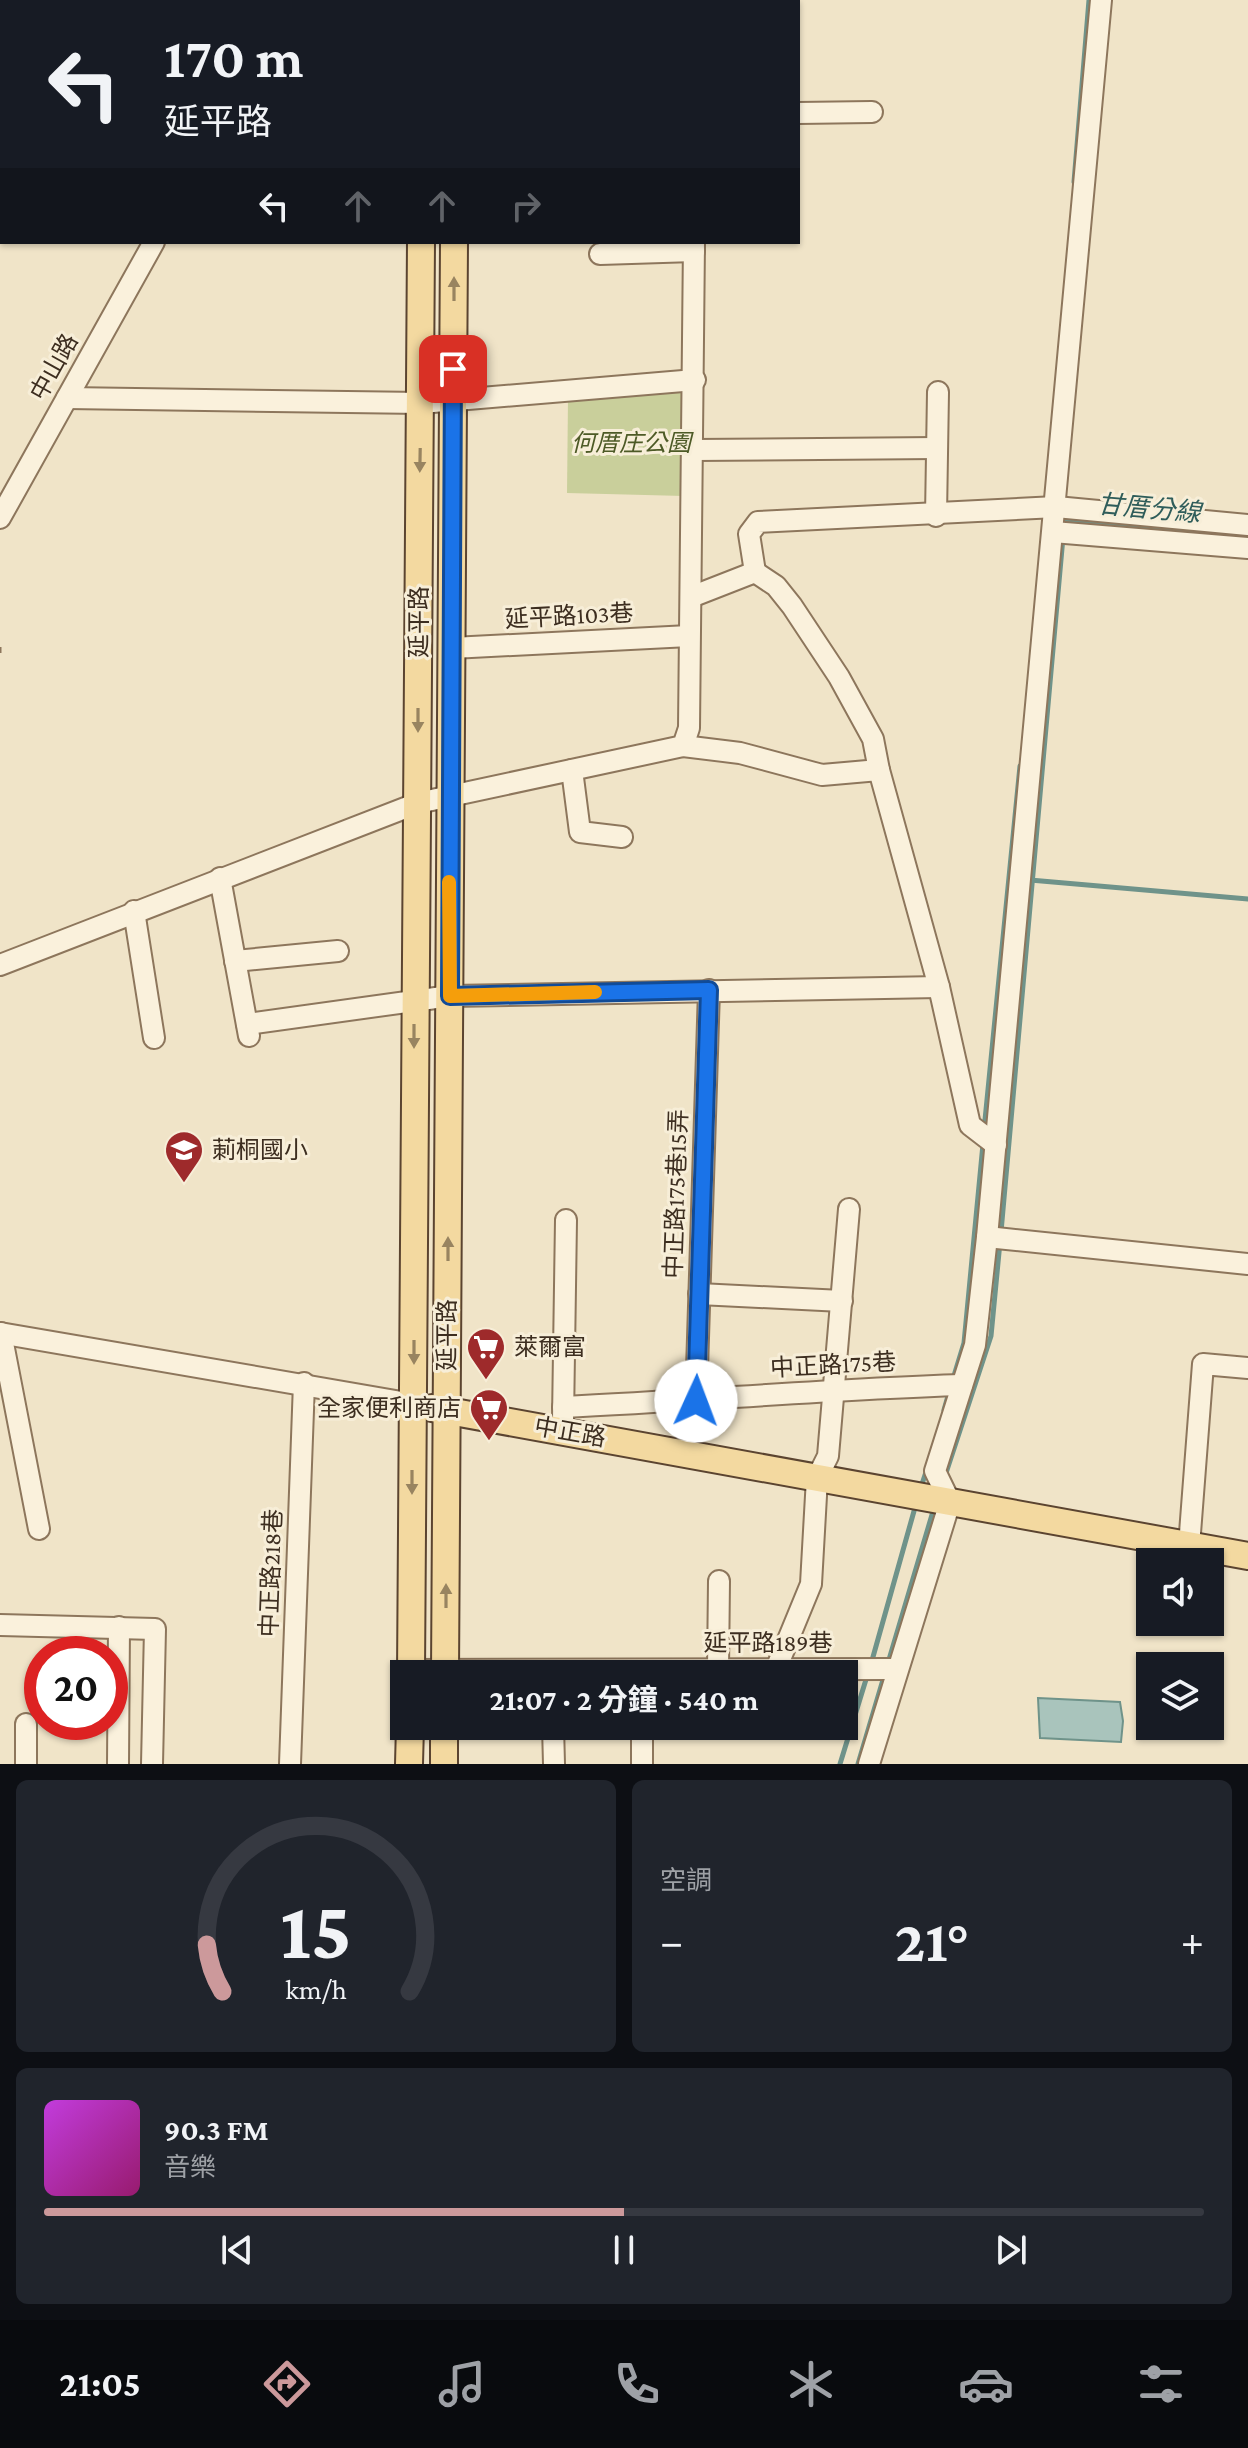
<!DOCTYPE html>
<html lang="zh-TW">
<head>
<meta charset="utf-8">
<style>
	body { margin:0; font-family:"Crimson Pro","Noto Sans TC",serif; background:#20242c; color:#f1f3f6; height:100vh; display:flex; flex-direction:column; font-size:30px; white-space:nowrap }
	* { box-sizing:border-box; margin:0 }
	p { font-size:26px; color:#9ea1a6 }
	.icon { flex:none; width:44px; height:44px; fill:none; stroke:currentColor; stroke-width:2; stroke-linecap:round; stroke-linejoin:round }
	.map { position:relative; height:1764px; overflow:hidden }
	.panel { display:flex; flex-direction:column; gap:16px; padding:16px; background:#0d0f14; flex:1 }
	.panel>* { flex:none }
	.top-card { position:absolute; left:0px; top:0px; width:800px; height:244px; box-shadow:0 2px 6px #0004; background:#171b24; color:#f1f3f6; overflow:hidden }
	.controls { position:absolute; left:1136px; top:1548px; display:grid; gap:16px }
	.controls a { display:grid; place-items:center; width:88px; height:88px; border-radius:0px; background:#171b24; box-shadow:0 2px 6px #0004; font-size:40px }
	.speed { position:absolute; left:24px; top:1636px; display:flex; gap:16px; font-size:40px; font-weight:700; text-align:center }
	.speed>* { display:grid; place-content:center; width:104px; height:104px; border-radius:50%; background:#171b24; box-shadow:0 2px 6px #0004; line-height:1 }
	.speed .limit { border:12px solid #d22; background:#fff; color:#111 }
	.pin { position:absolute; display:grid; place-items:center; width:68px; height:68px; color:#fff; margin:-34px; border-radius:16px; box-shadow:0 4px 12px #0006 }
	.me { position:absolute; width:88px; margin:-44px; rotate:2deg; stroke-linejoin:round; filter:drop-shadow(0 0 6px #0008) }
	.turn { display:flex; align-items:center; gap:28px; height:168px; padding:0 32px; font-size:36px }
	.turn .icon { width:104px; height:104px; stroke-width:2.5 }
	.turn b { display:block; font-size:56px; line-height:68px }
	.lanes { display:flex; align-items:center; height:76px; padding:0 32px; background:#0003; justify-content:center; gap:40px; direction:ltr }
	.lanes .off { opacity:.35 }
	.big { font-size:60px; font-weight:700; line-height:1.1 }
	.panel .card { flex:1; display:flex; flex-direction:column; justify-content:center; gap:12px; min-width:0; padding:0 28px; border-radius:12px; background:#20242c }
	.panel .dial { align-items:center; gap:0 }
	.dial svg { height:208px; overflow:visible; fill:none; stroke:#363941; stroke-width:7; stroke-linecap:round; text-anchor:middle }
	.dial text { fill:#f1f3f6; stroke:none }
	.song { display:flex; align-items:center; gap:24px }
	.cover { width:96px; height:96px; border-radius:12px; background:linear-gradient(135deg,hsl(290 70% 55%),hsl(320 70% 35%)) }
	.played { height:8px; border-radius:4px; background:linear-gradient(90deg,#cc999b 50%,#363941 50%) }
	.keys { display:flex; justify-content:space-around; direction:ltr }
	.heat { display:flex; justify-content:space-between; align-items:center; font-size:44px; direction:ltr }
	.panel .tiles { flex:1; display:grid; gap:16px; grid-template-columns:1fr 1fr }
	.card:last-child { grid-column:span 2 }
	.trip { position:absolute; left:390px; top:1660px; width:468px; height:80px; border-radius:0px; background:#171b24; box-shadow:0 2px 6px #0004; font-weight:700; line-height:80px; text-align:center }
	.tab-bar { display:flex; height:128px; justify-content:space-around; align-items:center; background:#090b0e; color:#9ea1a6 }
	.tab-bar .icon { width:56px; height:56px }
	.tab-bar .selected { color:#cc999b }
	.tab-bar b { font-size:36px; color:#f1f3f6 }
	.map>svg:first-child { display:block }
	.green { fill:#c9cf9b }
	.water { fill:#a9c4bc; stroke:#6f938a; stroke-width:2 }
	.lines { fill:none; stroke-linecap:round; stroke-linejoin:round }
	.stream { stroke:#6f938a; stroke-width:5 }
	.minor-casing { stroke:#8d765c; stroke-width:24 }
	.major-casing { stroke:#5b4430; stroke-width:30 }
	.path { stroke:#8d765c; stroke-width:3; stroke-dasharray:6 4; stroke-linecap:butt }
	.minor { stroke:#faf1dc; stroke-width:20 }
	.major { stroke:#f3d9a0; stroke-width:26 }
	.oneway { fill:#988460 }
	.route-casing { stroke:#114b97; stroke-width:20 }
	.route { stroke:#1a73e8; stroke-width:14 }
	.slow { stroke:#f59e0b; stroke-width:14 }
	.labels { text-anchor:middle; stroke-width:6; stroke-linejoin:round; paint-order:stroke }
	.street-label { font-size:24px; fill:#3d2e20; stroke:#f7eed8 }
	.park-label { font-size:24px; font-style:italic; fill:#4d5a26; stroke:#f7eed8 }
	.poi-label { font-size:24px; fill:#3d2e20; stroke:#f7eed8; text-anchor:start }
	.water-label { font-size:26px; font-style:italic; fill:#2f5d5a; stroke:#f7eed8 }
</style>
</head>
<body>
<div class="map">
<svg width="1248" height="1764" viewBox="0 0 1248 1764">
	<rect width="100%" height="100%" fill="#f0e4c8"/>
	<path class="green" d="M684 386V496L567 493 568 398Z"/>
	<path class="water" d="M1038 1698 1120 1702 1123 1721 1121 1742 1040 1738Z"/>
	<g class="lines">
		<g class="stream">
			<path d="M1074 182 1089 0"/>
			<path d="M1058 521 1248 537"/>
			<path d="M1030 880 1248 899"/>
			<path d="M984 1130 1020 766"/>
			<path d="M1001 1232 1063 537"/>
			<path d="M953 1379 964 1343 983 1144"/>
			<path d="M944 1410 950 1389"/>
			<path d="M945 1476 991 1336 1000 1242"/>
			<path d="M921 1487 928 1466"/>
			<path d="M888 1663 934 1508"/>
			<path d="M871 1664 916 1504"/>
			<path d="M840 1764 868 1673"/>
			<path d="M858 1764 885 1673"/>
		</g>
		<g class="minor-casing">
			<g id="minor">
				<path d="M570 0V2"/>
				<path d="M287 2 288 0"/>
				<path d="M721 2V0"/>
				<path d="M798 113 872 112"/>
				<path d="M600 254 694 251"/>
				<path d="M67 398 421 403 695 380"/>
				<path d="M695 450 937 448"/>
				<path d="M936 516 938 392"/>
				<path d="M0 518 154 242"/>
				<path d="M1053 532 1248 548"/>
				<path d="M755 572 749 534 758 522 1056 507 1248 525"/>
				<path d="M452 648 689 636"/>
				<path d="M683 746 740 753 822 775 879 770 873 739 839 677 792 606 776 586 755 572 691 597"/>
				<path d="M572 770 580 832 622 837"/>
				<path d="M879 770 939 987 970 1125 996 1145"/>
				<path d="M220 878 249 1036"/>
				<path d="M134 911 154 1038"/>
				<path d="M235 961 338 951"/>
				<path d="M0 965 418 803 683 746 689 728 694 242"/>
				<path d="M247 1024 450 996 939 987"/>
				<path d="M987 1237 1248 1264"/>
				<path d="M699 1294 842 1301"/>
				<path d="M0 1333 413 1404"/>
				<path d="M1 1333 39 1529"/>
				<path d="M696 1401 709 990"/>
				<path d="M563 1407C696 1401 829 1389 962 1385"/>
				<path d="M563 1419 566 1220"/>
				<path d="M1189 1546 1203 1364 1248 1368"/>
				<path d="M0 1625 155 1629 152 1764"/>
				<path d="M718 1669 719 1581"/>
				<path d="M776 1669 811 1584 817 1478 828 1456 849 1209"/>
				<path d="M411 1670 896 1669"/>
				<path d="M26 1724V1764"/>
				<path d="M553 1726 554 1764"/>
				<path d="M642 1726V1764"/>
				<path d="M118 1764 119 1627"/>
				<path d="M290 1764 304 1383"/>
				<path d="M869 1764 950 1502 935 1471 975 1345 987 1237 1101 0"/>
			</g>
		</g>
		<g class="major-casing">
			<g id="major">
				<path d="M454 0V2"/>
				<path d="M423 2V0"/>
				<path d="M432 1408 1248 1556"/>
				<path d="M411 1674 421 242"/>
				<path d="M445 1674 454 242"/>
				<path d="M409 1764 410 1726"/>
				<path d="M444 1764V1726"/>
			</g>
		</g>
		<path class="path" d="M0 647V657"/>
		<use href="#minor" class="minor"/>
		<use href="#major" class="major"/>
	</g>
	<defs><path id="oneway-solid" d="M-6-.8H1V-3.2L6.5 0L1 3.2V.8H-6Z" transform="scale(2)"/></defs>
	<g class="oneway">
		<use href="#oneway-solid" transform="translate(454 289) rotate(-90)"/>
		<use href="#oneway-solid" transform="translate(420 460) rotate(91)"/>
		<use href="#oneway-solid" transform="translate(418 720) rotate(90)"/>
		<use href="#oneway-solid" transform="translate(414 1036) rotate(90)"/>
		<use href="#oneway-solid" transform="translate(448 1249) rotate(-90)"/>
		<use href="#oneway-solid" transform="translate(414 1352) rotate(90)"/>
		<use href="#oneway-solid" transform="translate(412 1482) rotate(90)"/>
		<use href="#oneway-solid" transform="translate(446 1596) rotate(-90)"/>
	</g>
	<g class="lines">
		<g class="route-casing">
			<path id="route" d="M453 369 450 996 709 990 696 1401"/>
		</g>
		<use href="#route" class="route"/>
		<path class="slow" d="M449 882 450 996 595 992"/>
	</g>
	<defs>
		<g id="school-pin" transform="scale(2)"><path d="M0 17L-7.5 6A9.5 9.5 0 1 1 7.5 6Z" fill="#9e2a2b" stroke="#f7eed8"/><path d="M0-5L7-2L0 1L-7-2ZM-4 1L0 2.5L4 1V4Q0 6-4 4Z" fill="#fff"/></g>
		<g id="supermarket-pin" transform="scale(2)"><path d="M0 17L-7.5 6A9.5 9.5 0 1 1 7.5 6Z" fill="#9e2a2b" stroke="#f7eed8"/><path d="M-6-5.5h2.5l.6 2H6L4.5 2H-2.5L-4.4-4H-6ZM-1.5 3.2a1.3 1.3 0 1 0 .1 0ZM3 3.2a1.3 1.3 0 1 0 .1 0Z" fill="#fff"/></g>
	</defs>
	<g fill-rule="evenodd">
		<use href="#school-pin" x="184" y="1150"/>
		<use href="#supermarket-pin" x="486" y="1347"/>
		<use href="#supermarket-pin" x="489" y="1408"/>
	</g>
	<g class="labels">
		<g class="street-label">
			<text transform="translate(54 367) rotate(-61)" y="8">中山路</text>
			<text transform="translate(569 616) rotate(-3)" y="8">延平路103巷</text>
			<text transform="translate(419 622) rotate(-90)" y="8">延平路</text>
			<text transform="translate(676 1194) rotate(-88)" y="8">中正路175巷15弄</text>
			<text transform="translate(447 1335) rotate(-90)" y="8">延平路</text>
			<text transform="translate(833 1365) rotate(-3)" y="8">中正路175巷</text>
			<text transform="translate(570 1432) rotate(10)" y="8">中正路</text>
			<text transform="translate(271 1573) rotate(-88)" y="8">中正路218巷</text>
			<text x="768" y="1651">延平路189巷</text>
		</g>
		<g class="park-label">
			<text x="631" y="451">何厝庄公園</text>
		</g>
		<g class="poi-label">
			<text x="212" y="1158">莿桐國小</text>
			<text x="514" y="1355">萊爾富</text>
			<text x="461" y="1416" text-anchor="end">全家便利商店</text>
		</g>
		<g class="water-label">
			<text transform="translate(1149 508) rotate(5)" y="9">甘厝分線</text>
		</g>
	</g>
</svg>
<div class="controls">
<a><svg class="icon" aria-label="sound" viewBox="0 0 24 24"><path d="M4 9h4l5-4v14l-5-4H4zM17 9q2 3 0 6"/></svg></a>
<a><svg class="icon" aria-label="layers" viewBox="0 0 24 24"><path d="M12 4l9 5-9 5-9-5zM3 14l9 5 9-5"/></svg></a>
</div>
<div class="speed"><div class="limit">20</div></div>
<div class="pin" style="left:453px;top:369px;background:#d93025"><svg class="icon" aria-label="arrive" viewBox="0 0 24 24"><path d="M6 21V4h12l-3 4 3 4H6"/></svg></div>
<svg class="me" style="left:696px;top:1401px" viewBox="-20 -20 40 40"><circle r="19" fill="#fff"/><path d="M0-13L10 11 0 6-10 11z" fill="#1a73e8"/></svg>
<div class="trip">21:07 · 2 分鐘 · 540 m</div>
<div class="top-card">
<div class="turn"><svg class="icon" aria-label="left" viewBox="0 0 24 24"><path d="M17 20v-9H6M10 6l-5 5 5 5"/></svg><div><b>170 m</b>延平路</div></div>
<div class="lanes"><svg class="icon" aria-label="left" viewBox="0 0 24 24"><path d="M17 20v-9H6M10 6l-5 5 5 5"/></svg><svg class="icon off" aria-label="ahead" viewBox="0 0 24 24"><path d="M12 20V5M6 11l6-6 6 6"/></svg><svg class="icon off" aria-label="ahead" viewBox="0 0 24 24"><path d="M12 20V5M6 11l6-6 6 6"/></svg><svg class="icon off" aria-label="right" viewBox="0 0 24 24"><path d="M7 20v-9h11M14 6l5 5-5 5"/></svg></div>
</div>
</div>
<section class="panel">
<div class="tiles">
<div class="card dial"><svg viewBox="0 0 100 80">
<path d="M14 69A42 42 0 1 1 86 69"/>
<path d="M14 69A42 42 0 0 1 8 51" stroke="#cc999b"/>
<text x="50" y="56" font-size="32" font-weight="700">15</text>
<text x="50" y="72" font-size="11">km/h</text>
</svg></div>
<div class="card"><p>空調</p>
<div class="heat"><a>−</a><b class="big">21°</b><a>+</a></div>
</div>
<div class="card">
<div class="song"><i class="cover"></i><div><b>90.3 FM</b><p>音樂</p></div></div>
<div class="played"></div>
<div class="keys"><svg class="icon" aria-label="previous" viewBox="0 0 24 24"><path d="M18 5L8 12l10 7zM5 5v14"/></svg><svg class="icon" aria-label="pause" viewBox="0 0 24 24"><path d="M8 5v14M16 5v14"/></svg><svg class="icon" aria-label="next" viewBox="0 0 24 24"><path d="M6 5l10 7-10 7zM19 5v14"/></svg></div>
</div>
</div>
</section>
<nav class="tab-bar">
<b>21:05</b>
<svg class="icon selected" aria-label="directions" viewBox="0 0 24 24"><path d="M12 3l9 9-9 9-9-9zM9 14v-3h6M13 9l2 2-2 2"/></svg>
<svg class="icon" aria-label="music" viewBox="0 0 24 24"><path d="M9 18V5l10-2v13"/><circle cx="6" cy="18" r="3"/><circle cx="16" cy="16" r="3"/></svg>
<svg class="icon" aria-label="phone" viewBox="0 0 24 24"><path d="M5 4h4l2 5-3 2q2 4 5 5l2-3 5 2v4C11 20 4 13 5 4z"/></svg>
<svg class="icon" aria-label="climate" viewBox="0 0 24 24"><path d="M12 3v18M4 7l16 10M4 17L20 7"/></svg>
<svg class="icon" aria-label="car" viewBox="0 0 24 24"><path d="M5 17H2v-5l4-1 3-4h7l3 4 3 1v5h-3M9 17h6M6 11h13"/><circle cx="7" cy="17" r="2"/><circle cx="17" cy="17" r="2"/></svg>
<svg class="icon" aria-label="filters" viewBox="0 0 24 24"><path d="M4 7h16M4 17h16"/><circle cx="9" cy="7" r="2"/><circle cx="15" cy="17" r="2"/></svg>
</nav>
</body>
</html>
